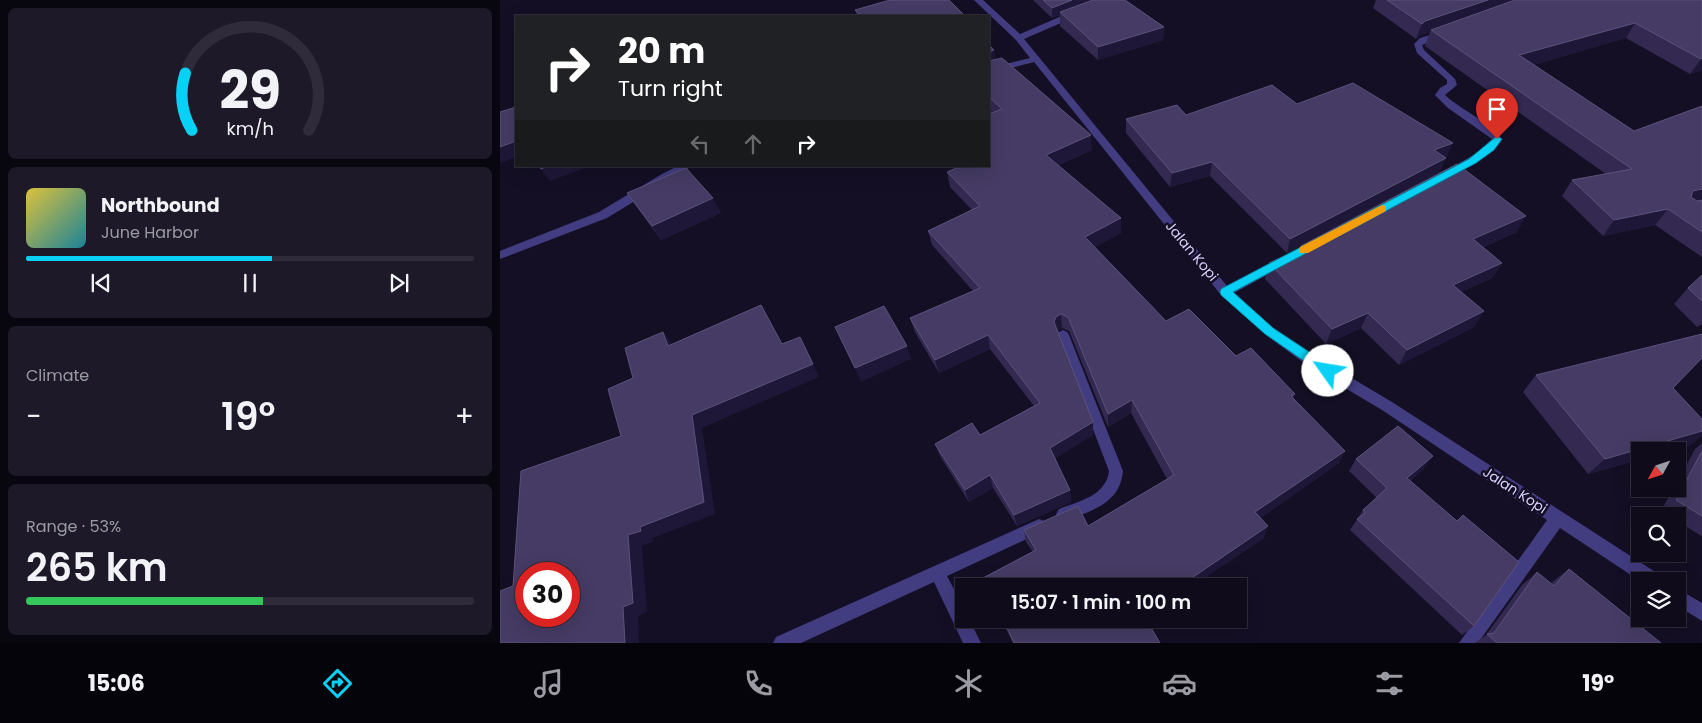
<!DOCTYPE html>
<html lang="en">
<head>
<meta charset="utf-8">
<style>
	body { margin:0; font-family:Poppins,sans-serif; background:#1d1928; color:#f1f3f6; height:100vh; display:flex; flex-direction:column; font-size:19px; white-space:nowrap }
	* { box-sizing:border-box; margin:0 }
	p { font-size:16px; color:#9b9ba3 }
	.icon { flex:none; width:28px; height:28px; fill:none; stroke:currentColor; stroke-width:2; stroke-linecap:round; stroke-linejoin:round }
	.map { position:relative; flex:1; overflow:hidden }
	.drawer { display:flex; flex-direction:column; gap:8px; padding:8px; background:#08060f; width:500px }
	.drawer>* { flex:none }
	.guide { position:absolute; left:15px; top:15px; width:475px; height:152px; border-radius:0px; box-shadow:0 5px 20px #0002,0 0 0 1px #2f2b3a; background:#202124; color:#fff; overflow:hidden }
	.needle { width:32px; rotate:230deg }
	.tools { position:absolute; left:1131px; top:442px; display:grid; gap:10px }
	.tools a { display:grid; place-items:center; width:55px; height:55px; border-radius:0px; background:#0f0b1b; box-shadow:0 5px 20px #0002,0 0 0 1px #2f2b3a; font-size:25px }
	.speed { position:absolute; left:15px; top:562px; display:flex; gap:10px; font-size:25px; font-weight:700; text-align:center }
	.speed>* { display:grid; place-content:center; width:65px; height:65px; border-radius:50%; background:#0f0b1b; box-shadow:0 5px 20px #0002,0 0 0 1px #2f2b3a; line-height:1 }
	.speed .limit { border:8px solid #d22; background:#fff; color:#111 }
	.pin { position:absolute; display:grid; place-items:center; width:42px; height:42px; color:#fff; margin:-51px -21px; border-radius:50% 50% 50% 0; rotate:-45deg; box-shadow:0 0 5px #0007 }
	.pin .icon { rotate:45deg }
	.me { position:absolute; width:55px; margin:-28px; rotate:302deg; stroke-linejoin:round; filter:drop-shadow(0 0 4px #0008) }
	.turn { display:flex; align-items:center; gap:18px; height:105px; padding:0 20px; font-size:22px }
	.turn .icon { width:65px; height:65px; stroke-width:2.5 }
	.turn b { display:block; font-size:35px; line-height:42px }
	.lanes { display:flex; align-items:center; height:48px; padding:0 20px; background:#0003; justify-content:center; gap:25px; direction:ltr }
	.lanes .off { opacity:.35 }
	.big { font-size:38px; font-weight:600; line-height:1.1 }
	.drawer .card { flex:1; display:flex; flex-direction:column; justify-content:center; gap:8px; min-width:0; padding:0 18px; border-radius:8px; background:#1d1928 }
	.drawer .dial { align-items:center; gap:0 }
	.dial svg { height:130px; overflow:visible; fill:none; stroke:#2f2b3a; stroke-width:7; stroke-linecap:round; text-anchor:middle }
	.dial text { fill:#f1f3f6; stroke:none }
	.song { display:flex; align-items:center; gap:15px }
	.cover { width:60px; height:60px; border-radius:8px; background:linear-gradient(135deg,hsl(50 70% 55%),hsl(190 70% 35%)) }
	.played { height:5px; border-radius:2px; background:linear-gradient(90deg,#08d1f5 55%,#2f2b3a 55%) }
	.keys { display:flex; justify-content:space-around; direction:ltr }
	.heat { display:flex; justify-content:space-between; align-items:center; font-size:28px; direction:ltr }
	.charge { height:8px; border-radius:4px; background:linear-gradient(90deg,#34c759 53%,#2f2b3a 0) }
	.trip { position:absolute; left:455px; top:578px; width:292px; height:50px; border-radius:0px; background:#0f0b1b; box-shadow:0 5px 20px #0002,0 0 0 1px #2f2b3a; font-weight:600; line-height:50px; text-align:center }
	.tabs { display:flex; height:80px; justify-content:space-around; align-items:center; background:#06040b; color:#9b9ba3 }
	.tabs .icon { width:35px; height:35px }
	.tabs .selected { color:#08d1f5 }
	.tabs b { font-size:22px; color:#f1f3f6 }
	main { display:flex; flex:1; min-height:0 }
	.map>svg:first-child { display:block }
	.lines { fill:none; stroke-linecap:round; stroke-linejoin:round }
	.minor { fill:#423c81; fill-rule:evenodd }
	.wall { fill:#332951 }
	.shaded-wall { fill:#1f1737 }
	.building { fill:#453b64; stroke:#5c537c; fill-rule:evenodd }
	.route { fill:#08d1f5; stroke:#05889f }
	.slow { fill:#f59e0b }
	.labels { text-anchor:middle; stroke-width:5; stroke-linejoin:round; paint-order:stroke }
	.street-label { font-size:14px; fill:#dad3fe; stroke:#140f24 }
</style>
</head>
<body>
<main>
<section class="drawer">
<div class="card dial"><svg viewBox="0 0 100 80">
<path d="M14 69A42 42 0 1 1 86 69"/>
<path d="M14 69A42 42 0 0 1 10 34" stroke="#08d1f5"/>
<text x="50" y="56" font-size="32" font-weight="700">29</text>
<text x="50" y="72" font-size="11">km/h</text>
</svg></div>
<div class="card">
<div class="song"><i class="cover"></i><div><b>Northbound</b><p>June Harbor</p></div></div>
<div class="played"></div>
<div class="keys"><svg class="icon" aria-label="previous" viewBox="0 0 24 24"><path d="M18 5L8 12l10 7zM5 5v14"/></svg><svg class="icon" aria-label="pause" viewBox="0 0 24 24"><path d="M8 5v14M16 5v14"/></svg><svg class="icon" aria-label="next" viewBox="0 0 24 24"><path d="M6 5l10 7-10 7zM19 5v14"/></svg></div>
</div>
<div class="card"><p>Climate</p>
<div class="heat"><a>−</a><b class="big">19°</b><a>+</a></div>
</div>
<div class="card"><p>Range · 53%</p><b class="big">265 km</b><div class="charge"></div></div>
</section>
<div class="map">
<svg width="1202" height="643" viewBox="0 0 1202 643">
	<rect width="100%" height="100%" fill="#140f24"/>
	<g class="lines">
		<g class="minor">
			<path d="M474 0H483L520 34 571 12H577V16L524 39 727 286 777 259H785L787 262 785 265 734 293 773 328 818 358 892 402 1160 575 1162 581H1140L1060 528 978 643H959L1047 520 882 410 808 366 765 334 721 295 534 62 489 74V68L530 58 516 40Z"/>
			<path d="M943 31H946V35L922 45 924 50 955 79 957 85 945 95C962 111 988 120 1002 139L984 157 946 178 942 177 941 175 942 173 977 153 992 139 948 108 935 95 940 88 947 84V80L917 53 914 44 920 38Z"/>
			<path d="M178 166H192L107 218 0 259V251L99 212 162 174Z"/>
			<path d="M563 330 567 332 569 335 623 471C620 504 591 511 564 521L559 519 556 514 559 509C579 501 606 496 609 471L557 335 559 332Z"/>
			<path d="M539 519 544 521 547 526 544 531 447 576 464 608V619H469L481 643H463L434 582 301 643H273L276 637Z"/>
			<path d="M1178 589 1202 603V621L1178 606Z"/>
		</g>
	</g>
	<g class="wall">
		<path d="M533 0H625L664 27 663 40 598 60 560 26V15L552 18Z"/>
		<path d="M876 0H1202V70L1190 74 1126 38 1033 65 1134 131 1202 106V257L1155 225 1103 236 1062 196 1072 180 1106 174 925 46 930 32 919 36 916 39 873 8Z"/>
		<path d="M355 10 465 16H357Z"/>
		<path d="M489 45 495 59 592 150 558 165 621 218V233L595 247 666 321 736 356 795 394 793 398 839 463 760 518 764 538 692 586H486L483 578 533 552 526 542 524 530 588 526 667 479 631 413 608 427 569 331 562 328 558 331 593 435 555 458 570 490 571 502 517 526 493 488 469 502 440 456 435 444 480 435 534 406 490 349 439 373 415 332 410 318 473 291 432 245 428 231 472 210 450 187 447 172 489 166 493 113 489 109Z"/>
		<path d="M797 104 947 157 945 158 940 172 787 253 710 176 670 187 626 133V119L686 115Z"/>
		<path d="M127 193 221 213 161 240 137 207Z"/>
		<path d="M1017 232 983 247 1002 263 992 278 961 292 974 327 899 365 861 328 826 344 765 279 769 263 800 249 801 246Z"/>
		<path d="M1202 275V324L1197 327 1174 304 1188 288Z"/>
		<path d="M1036 375 1173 388 1191 445 1088 474 1023 392Z"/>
		<path d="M1202 443V535L1201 536 1178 521V516H1170L1161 511 1173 489H1178V481L1195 449Z"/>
		<path d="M856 459 924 468 910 481 974 626 962 635 850 530 863 510 877 498 849 471Z"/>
		<path d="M1069 569 1161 643H975L986 635 1022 585 1037 572 1051 583Z"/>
		<path d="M501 619H646L660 643H513Z"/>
	</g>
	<g class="shaded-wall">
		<path d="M572 0H606L560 12V15L552 18V8Z"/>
		<path d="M988 0H1025L931 30 930 32 919 36 916 39 922 24 925 21Z"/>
		<path d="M1135 23 1126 38 1012 71 1019 55Z"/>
		<path d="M664 27 663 40 598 60V47Z"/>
		<path d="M494 50 496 64 489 66V52Z"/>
		<path d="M1202 58V70L1190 74 1201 59Z"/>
		<path d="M591 135 592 150 547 169 546 155Z"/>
		<path d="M16 141V157L0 163V147Z"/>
		<path d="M953 143 947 157 928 164 934 150Z"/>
		<path d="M946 158 940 172 787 253 790 239Z"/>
		<path d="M712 162 710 176 670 187 672 173Z"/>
		<path d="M47 166H90L50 181 41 169Z"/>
		<path d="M1202 189V202L1180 207 1193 191Z"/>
		<path d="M213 198 221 213 161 240 152 226Z"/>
		<path d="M1168 209 1155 225 1103 236 1114 220Z"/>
		<path d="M1026 216 1017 232 965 254 973 239Z"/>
		<path d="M621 218V233L586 252 585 237Z"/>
		<path d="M1002 263 992 278 944 300 953 285Z"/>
		<path d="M984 311 974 327 899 365 907 350Z"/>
		<path d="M868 313 861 328 826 344 832 329Z"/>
		<path d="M561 314 562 328 557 331 554 322 556 317Z"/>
		<path d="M163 332 173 345 168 346Z"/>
		<path d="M488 335 490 349 439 373 435 360Z"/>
		<path d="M300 337 319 377 202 428 215 514 153 538V542L142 546 147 612 138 616 139 643H125L123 607 128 535 140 527 192 415Z"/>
		<path d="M407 346 411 359 361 382 355 368Z"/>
		<path d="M632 400 631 413 608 427V414Z"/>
		<path d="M593 422V435L551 460 550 448Z"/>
		<path d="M1202 431V436L1191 445 1169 451H1140V459L1088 474 1105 459Z"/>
		<path d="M845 451 839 463 751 524 755 512Z"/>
		<path d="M933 456 924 468 899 490 907 478Z"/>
		<path d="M490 475 493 488 469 502 465 490Z"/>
		<path d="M570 490 571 502 517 526 514 515Z"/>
		<path d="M768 526 764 538 692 586H680Z"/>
	</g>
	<g class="building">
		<path d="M390 0H449L465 16H361L355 10Z"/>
		<path d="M543 0H572L552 8Z"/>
		<path d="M593 0H625L664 27 598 47 560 12Z"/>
		<path d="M887 0H988L925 21 922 24Z"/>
		<path d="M1015 0H1202V58L1201 59 1135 23 1019 55 1134 131 1202 106V189L1193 191 1191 197 1197 201 1202 200V232L1168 209 1114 220 1072 180 1132 169 931 30Z"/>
		<path d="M489 45 494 50 489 52Z"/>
		<path d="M502 58 591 135 546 155 621 218 585 237 666 321 689 309 736 356 751 348 795 394 791 396 845 451 755 512 768 526 680 586H487L483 578 536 550 524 530 578 506 588 526 674 475 632 400 608 414 568 317 561 314 556 317 554 322 593 422 550 448 570 490 514 515 490 475 465 490 435 444 472 423 480 435 540 403 488 335 435 360 410 318 480 288 428 231 480 206 447 172 461 166H489V114L502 109 489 97V61Z"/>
		<path d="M853 83 953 143 934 150 946 158 790 239 712 162 672 173 626 119 677 105 686 115 772 85 797 104Z"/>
		<path d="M16 107V141L0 147V112Z"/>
		<path d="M957 164 1026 216 973 239 1002 263 953 285 984 311 907 350 868 313 832 329 769 263 802 248 801 246Z"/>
		<path d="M39 166H47L41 169Z"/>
		<path d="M186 168 213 198 152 226 127 193Z"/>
		<path d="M1202 275V301L1188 288Z"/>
		<path d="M261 305 282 344 300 337 313 364 192 415 204 502 140 527 141 531 128 535 133 603 123 607 125 643H0V591L13 586 21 471 121 436 108 389 133 378 125 348 163 332 168 346ZM26 574H69V616H26Z"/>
		<path d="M384 306 407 346 355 368 335 327Z"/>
		<path d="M1202 334V358L1173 388 1202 419V431L1105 459 1036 375Z"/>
		<path d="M898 426 933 456 907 478 957 521 963 515 1019 562 974 626 857 519 865 513 863 510 887 488 856 459Z"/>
		<path d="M1202 451V516L1176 500Z"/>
		<path d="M1069 569 1161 643H997L987 634 994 633 1037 572 1054 586Z"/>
		<path d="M503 619H646L660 643H514Z"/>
	</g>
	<path class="route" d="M997 136 1002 139 994 150 976 163 733 292 773 328 832 367 834 371 832 374H823L765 334 721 295 720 292 721 289 969 159Z"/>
	<path class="slow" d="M882 205 886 206V211L808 253H800L799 250 800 247Z"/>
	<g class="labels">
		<g class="street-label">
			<text transform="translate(692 251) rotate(50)" y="5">Jalan Kopi</text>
			<text transform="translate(1015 490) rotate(33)" y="5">Jalan Kopi</text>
		</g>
	</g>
</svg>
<div class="tools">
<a><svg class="needle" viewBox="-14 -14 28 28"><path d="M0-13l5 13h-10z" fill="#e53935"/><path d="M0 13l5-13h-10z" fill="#9b9ba3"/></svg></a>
<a><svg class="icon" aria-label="search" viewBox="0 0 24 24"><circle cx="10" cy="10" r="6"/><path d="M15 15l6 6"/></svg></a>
<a><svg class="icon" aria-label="layers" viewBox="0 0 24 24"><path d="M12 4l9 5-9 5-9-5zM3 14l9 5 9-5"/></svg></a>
</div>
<div class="speed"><div class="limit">30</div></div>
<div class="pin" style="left:997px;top:139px;background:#d93025"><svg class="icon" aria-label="arrive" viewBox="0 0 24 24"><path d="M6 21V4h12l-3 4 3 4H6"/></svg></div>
<svg class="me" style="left:828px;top:371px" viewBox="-20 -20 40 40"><circle r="19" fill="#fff"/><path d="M0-13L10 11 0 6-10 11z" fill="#08d1f5"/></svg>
<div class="trip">15:07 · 1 min · 100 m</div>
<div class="guide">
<div class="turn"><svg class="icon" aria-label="right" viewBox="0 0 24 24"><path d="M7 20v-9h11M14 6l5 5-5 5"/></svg><div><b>20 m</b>Turn right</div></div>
<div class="lanes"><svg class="icon off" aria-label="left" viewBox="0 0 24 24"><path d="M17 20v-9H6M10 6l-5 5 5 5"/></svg><svg class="icon off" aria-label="ahead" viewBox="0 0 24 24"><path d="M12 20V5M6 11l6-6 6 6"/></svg><svg class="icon" aria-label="right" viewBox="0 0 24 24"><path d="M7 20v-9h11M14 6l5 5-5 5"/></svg></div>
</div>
</div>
</main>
<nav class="tabs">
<b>15:06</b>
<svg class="icon selected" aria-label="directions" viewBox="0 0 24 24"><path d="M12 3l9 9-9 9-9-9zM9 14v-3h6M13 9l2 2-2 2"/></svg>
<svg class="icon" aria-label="music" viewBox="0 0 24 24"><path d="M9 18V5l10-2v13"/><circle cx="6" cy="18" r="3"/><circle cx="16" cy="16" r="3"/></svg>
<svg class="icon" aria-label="phone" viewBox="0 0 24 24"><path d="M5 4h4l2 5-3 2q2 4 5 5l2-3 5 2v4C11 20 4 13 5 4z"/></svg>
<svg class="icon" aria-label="climate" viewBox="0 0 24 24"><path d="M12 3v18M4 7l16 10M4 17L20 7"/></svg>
<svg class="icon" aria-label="car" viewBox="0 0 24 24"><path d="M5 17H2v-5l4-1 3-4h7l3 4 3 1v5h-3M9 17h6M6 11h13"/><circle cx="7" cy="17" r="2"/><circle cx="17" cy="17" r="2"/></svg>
<svg class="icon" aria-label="filters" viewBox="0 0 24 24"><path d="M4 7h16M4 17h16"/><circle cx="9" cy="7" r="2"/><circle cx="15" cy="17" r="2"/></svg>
<b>19°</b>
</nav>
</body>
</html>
